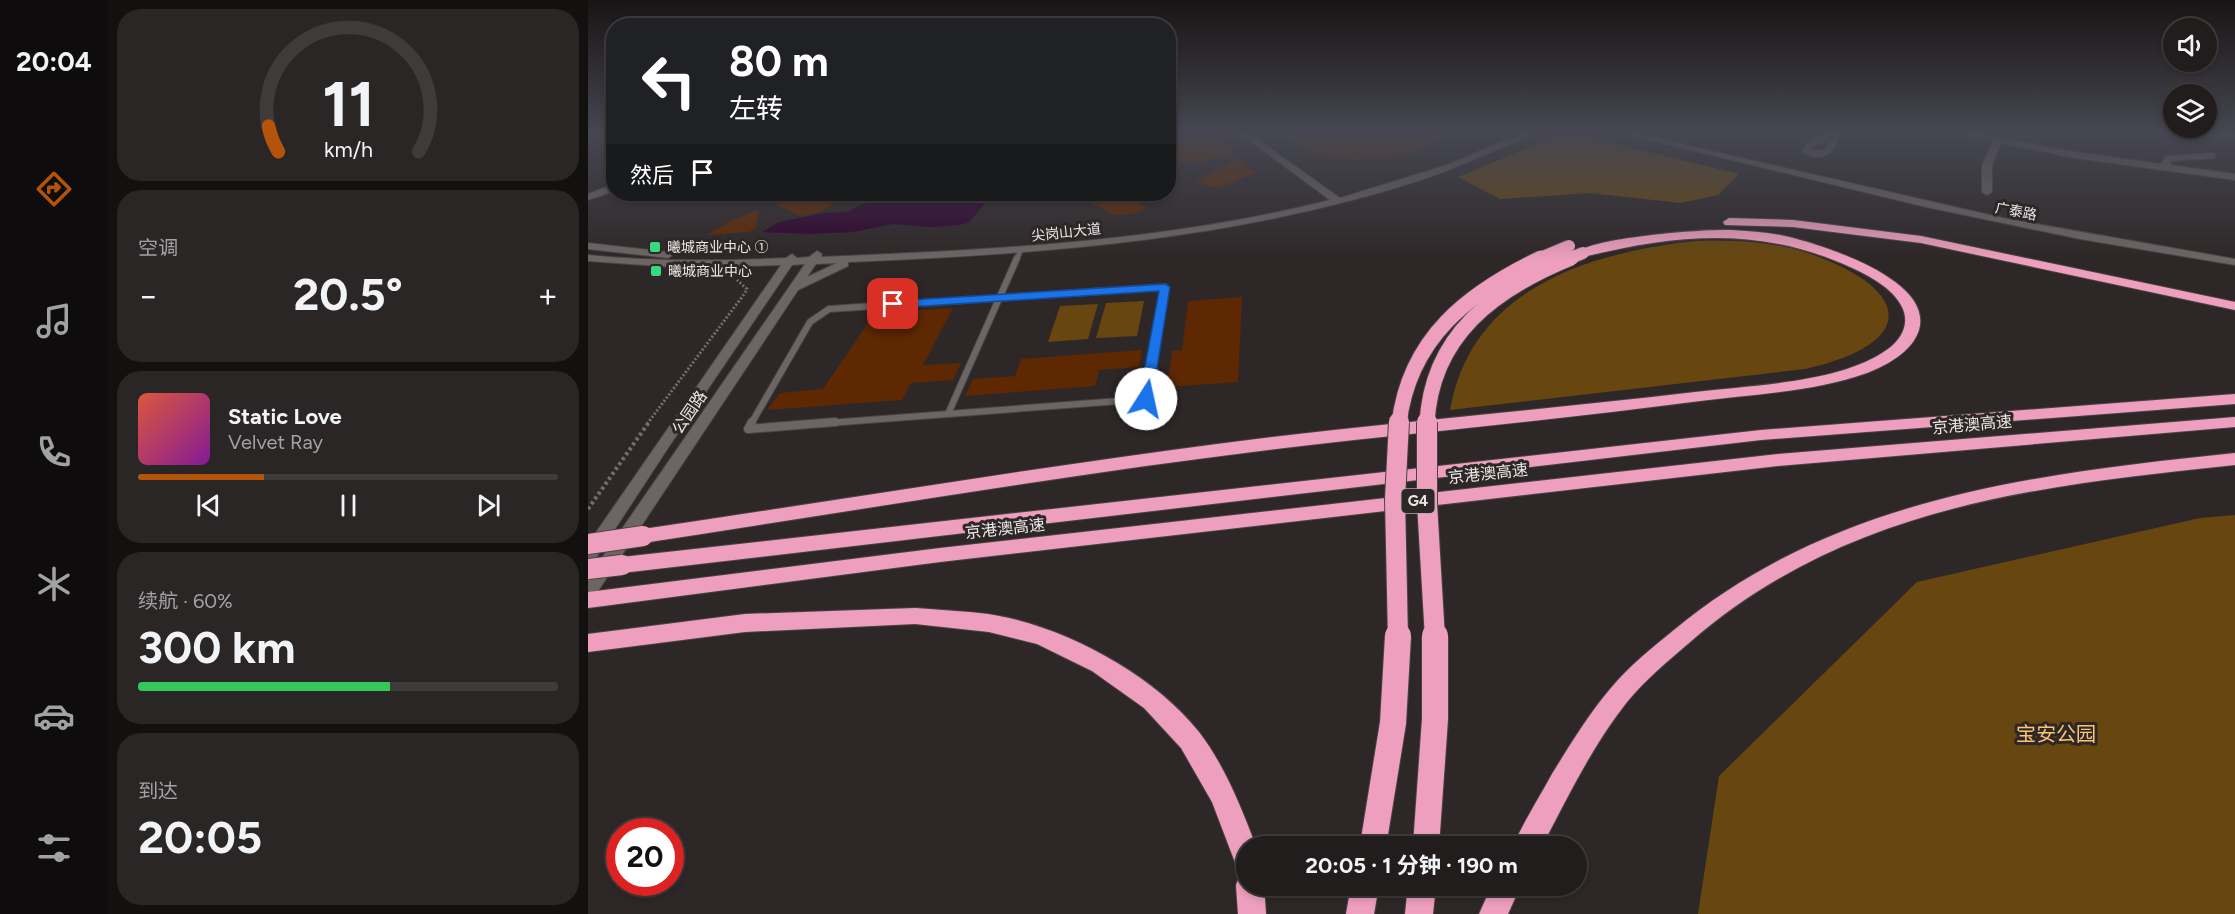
<!DOCTYPE html>
<html lang="zh">
<head>
<meta charset="utf-8">
<style>
	body { margin:0; font-family:Figtree,"Noto Sans SC",sans-serif; background:#2a2626; color:#f1f3f6; height:100vh; display:flex; flex-direction:column; font-size:22px; white-space:nowrap }
	* { box-sizing:border-box; margin:0 }
	p { font-size:20px; color:#a2a2a4 }
	.icon { flex:none; width:33px; height:33px; fill:none; stroke:currentColor; stroke-width:2; stroke-linecap:round; stroke-linejoin:round }
	.map { position:relative; flex:1; overflow:hidden }
	.details { display:flex; flex-direction:column; gap:9px; padding:9px; background:#131010; width:480px }
	.details>* { flex:none }
	.guide { position:absolute; left:18px; top:18px; width:570px; height:183px; border-radius:24px; box-shadow:0 3px 9px #0003,0 0 0 2px #3f3b3b; background:#202124; color:#fff; overflow:hidden }
	.tools { position:absolute; left:1575px; top:18px; display:grid; gap:12px }
	.tools a { display:grid; place-items:center; width:54px; height:54px; border-radius:50%; background:#221d1d; box-shadow:0 3px 9px #0003,0 0 0 2px #3f3b3b; font-size:30px }
	.speed { position:absolute; left:18px; top:818px; display:flex; gap:12px; font-size:30px; font-weight:700; text-align:center }
	.speed>* { display:grid; place-content:center; width:78px; height:78px; border-radius:50%; background:#221d1d; box-shadow:0 3px 9px #0003,0 0 0 2px #3f3b3b; line-height:1 }
	.speed .limit { border:9px solid #d22; background:#fff; color:#111 }
	.pin { position:absolute; display:grid; place-items:center; width:51px; height:51px; color:#fff; margin:-26px; border-radius:12px; box-shadow:0 3px 9px #0006 }
	.me { position:absolute; width:66px; margin:-33px; rotate:10deg; stroke-linejoin:round; filter:drop-shadow(0 0 4px #0008) }
	.turn { display:flex; align-items:center; gap:21px; height:126px; padding:0 24px; font-size:27px }
	.turn .icon { width:78px; height:78px; stroke-width:2.5 }
	.turn b { display:block; font-size:42px; line-height:51px }
	.then { display:flex; align-items:center; height:57px; padding:0 24px; background:#0003; gap:12px; font-size:22px }
	.big { font-size:45px; font-weight:700; line-height:1.1 }
	.details .tile { flex:1; display:flex; flex-direction:column; justify-content:center; gap:9px; min-width:0; padding:0 21px; border-radius:24px; background:#2a2626 }
	.details .dial { align-items:center; gap:0 }
	.dial svg { height:156px; overflow:visible; fill:none; stroke:#3f3b3b; stroke-width:7; stroke-linecap:round; text-anchor:middle }
	.dial text { fill:#f1f3f6; stroke:none }
	.song { display:flex; align-items:center; gap:18px }
	.cover { width:72px; height:72px; border-radius:9px; background:linear-gradient(135deg,hsl(10 70% 55%),hsl(290 70% 35%)) }
	.played { height:6px; border-radius:3px; background:linear-gradient(90deg,#b45309 30%,#3f3b3b 30%) }
	.keys { display:flex; justify-content:space-around; direction:ltr }
	.heat { display:flex; justify-content:space-between; align-items:center; font-size:33px; direction:ltr }
	.charge { height:9px; border-radius:4px; background:linear-gradient(90deg,#34c759 60%,#3f3b3b 0) }
	.trip { position:absolute; left:648px; top:836px; width:351px; height:60px; border-radius:30px; background:#221d1d; box-shadow:0 3px 9px #0003,0 0 0 2px #3f3b3b; font-weight:700; line-height:60px; text-align:center }
	main { display:flex; flex:1; min-height:0 }
	.menu { display:flex; flex-direction:column; width:108px; justify-content:space-around; align-items:center; background:#0e0c0c; color:#a2a2a4 }
	.menu .icon { width:42px; height:42px }
	.menu .current { color:#b45309 }
	.menu b { font-size:27px; color:#f1f3f6 }
	.map>svg:first-child { display:block }
	.green { fill:#674610 }
	.water { fill:#2f042e }
	.building { fill:#5e2803 }
	.lines { fill:none; stroke-linecap:round; stroke-linejoin:round }
	.lane-far2-casing { stroke:#494444; stroke-width:6 }
	.lane-far1-casing { stroke:#494444; stroke-width:8 }
	.lane-casing { stroke:#494444; stroke-width:10 }
	.street-casing { stroke:#494444; stroke-width:2 }
	.secondary-casing { stroke:#494444; stroke-width:2 }
	.highway-casing { stroke:#494444; stroke-width:2 }
	.path-far1 { stroke:#746d6d; stroke-width:3; stroke-dasharray:2 2; stroke-linecap:butt }
	.path { stroke:#746d6d; stroke-width:4; stroke-dasharray:3 3; stroke-linecap:butt }
	.lane-far2 { stroke:#6d6564; stroke-width:4.5 }
	.lane-far1 { stroke:#6d6564; stroke-width:6 }
	.lane { stroke:#6d6564; stroke-width:8 }
	.street { fill:#6d6564; fill-rule:evenodd }
	.secondary { fill:#6d6564; fill-rule:evenodd }
	.highway { fill:#ed9fbd; fill-rule:evenodd }
	.highway-bridge-far3-casing { stroke:#494444; stroke-width:14; stroke-linecap:butt }
	.highway-bridge-far2-casing { stroke:#494444; stroke-width:17; stroke-linecap:butt }
	.highway-bridge-far1-casing { stroke:#494444; stroke-width:22; stroke-linecap:butt }
	.highway-bridge-casing { stroke:#494444; stroke-width:28; stroke-linecap:butt }
	.highway-bridge-far3 { stroke:#ed9fbd; stroke-width:12 }
	.highway-bridge-far2 { stroke:#ed9fbd; stroke-width:15 }
	.highway-bridge-far1 { stroke:#ed9fbd; stroke-width:20 }
	.highway-bridge { stroke:#ed9fbd; stroke-width:26 }
	.route { fill:#1a73e8; stroke:#114b97; stroke-width:1.5 }
	.poi-dot { fill:#37d880; stroke:#2e2727; stroke-width:2 }
	.labels { text-anchor:middle; stroke-width:6; stroke-linejoin:round; paint-order:stroke }
	.far-street-label { font-size:14px; fill:#ece7e7; stroke:#2e2727 }
	.far-poi-label { font-size:14px; fill:#ece7e7; stroke:#2e2727; text-anchor:start }
	.shield { fill:#2e2727; stroke:#b3adad; stroke-width:1.5 }
	.shield-label { font-size:15px; font-weight:bold; fill:#ece7e7 }
	.street-label { font-size:16px; fill:#ece7e7; stroke:#2e2727 }
	.near-park-label { font-size:20px; fill:#fbc375; stroke:#2e2727 }
</style>
</head>
<body>
<main>
<nav class="menu">
<b>20:04</b>
<svg class="icon current" aria-label="directions" viewBox="0 0 24 24"><path d="M12 3l9 9-9 9-9-9zM9 14v-3h6M13 9l2 2-2 2"/></svg>
<svg class="icon" aria-label="music" viewBox="0 0 24 24"><path d="M9 18V5l10-2v13"/><circle cx="6" cy="18" r="3"/><circle cx="16" cy="16" r="3"/></svg>
<svg class="icon" aria-label="phone" viewBox="0 0 24 24"><path d="M5 4h4l2 5-3 2q2 4 5 5l2-3 5 2v4C11 20 4 13 5 4z"/></svg>
<svg class="icon" aria-label="climate" viewBox="0 0 24 24"><path d="M12 3v18M4 7l16 10M4 17L20 7"/></svg>
<svg class="icon" aria-label="car" viewBox="0 0 24 24"><path d="M5 17H2v-5l4-1 3-4h7l3 4 3 1v5h-3M9 17h6M6 11h13"/><circle cx="7" cy="17" r="2"/><circle cx="17" cy="17" r="2"/></svg>
<svg class="icon" aria-label="filters" viewBox="0 0 24 24"><path d="M4 7h16M4 17h16"/><circle cx="9" cy="7" r="2"/><circle cx="15" cy="17" r="2"/></svg>
</nav>
<section class="details">
<div class="tile dial"><svg viewBox="0 0 100 80">
<path d="M14 69A42 42 0 1 1 86 69"/>
<path d="M14 69A42 42 0 0 1 9 56" stroke="#b45309"/>
<text x="50" y="56" font-size="32" font-weight="700">11</text>
<text x="50" y="72" font-size="11">km/h</text>
</svg></div>
<div class="tile"><p>空调</p>
<div class="heat"><a>−</a><b class="big">20.5°</b><a>+</a></div>
</div>
<div class="tile">
<div class="song"><i class="cover"></i><div><b>Static Love</b><p>Velvet Ray</p></div></div>
<div class="played"></div>
<div class="keys"><svg class="icon" aria-label="previous" viewBox="0 0 24 24"><path d="M18 5L8 12l10 7zM5 5v14"/></svg><svg class="icon" aria-label="pause" viewBox="0 0 24 24"><path d="M8 5v14M16 5v14"/></svg><svg class="icon" aria-label="next" viewBox="0 0 24 24"><path d="M6 5l10 7-10 7zM19 5v14"/></svg></div>
</div>
<div class="tile"><p>续航 · 60%</p><b class="big">300 km</b><div class="charge"></div></div>
<div class="tile"><p>到达</p><b class="big">20:05</b></div>
</section>
<div class="map">
<svg width="1647" height="914" viewBox="0 0 1647 914">
	<rect width="100%" height="100%" fill="#2e2727"/>
	<g class="green">
		<path d="M979 132 1151 174 1130 195 1093 203 1002 193 912 199 870 177Z"/>
		<path d="M1107 241C1144 240 1183 241 1220 253 1324 289 1332 343 1217 369L862 410C883 289 999 253 1107 241Z"/>
		<path d="M556 301 549 336 508 338 518 303Z"/>
		<path d="M510 304 500 339 460 342 472 306Z"/>
		<path d="M1647 515V914H1110L1131 776 1329 582 1612 518Z"/>
	</g>
	<path class="water" d="M317 194H406L380 223 370 225 343 227 305 224 265 232 221 234 174 232 191 222 236 213 259 212 277 203Z"/>
	<g class="building">
		<path d="M695 132H860L822 154 770 160 738 157 718 150Z"/>
		<path d="M618 136 620 138 629 137 635 141 645 156 585 165 580 155V141Z"/>
		<path d="M650 159 667 173 632 188 607 182Z"/>
		<path d="M225 194 245 205 232 212 213 216 188 205Z"/>
		<path d="M522 194H534L560 208 543 214 525 215 500 201Z"/>
		<path d="M171 210 168 228 161 232 119 235 148 218Z"/>
		<path d="M654 297 650 382 579 387 584 351 594 350 600 301Z"/>
		<path d="M365 308 335 365 373 363 365 380 323 383 314 400 179 410 192 393 235 389 287 313Z"/>
		<path d="M554 350 551 367 511 370 507 386 377 396 385 379 427 376 433 359Z"/>
	</g>
	<g class="lines">
		<g class="lane-far2-casing">
			<path id="lane-far2" d="M429 259 432 252"/>
		</g>
		<g class="lane-far1-casing">
			<g id="lane-far1">
				<path d="M360 414 429 258"/>
				<path d="M163 424 222 322 241 309 577 287 558 399 227 424"/>
			</g>
		</g>
		<g class="lane-casing">
			<path id="lane" d="M164 422 160 429 247 422"/>
		</g>
		<g class="street-casing">
			<g id="street">
				<path d="M1243 132H1251C1252 153 1230 165 1214 151L1223 140ZM1243 140 1236 150H1223L1229 144Z"/>
				<path d="M1367 132H1382L1487 152 1573 164 1577 157 1580 156 1624 153 1627 154V158L1583 161 1582 165 1647 174V180L1487 158 1413 143 1404 165V192L1399 195 1394 192V165L1405 141Z"/>
				<path d="M1610 132 1647 133V139L1614 135Z"/>
			</g>
		</g>
		<g class="secondary-casing">
			<g id="secondary">
				<path d="M650 132H659L752 198 859 165 937 132H947C939 139 925 143 915 147 889 158 865 169 839 178 650 240 458 254 260 262V266L210 290 6 597 0 599V578L217 264 204 265 80 448 6 561 0 563V544L193 265 98 268 0 261V255C66 262 131 261 198 258L204 254 209 258 221 257 229 251 234 254 233 257C404 250 575 242 742 200ZM249 263 219 277 228 264Z"/>
				<path d="M1028 132H1041L1415 218 1647 259V265L1492 239 1338 207Z"/>
				<path d="M26 184V191L0 200V194Z"/>
				<path d="M0 243 80 252 85 255 80 258 0 249Z"/>
			</g>
		</g>
		<g class="highway-casing">
			<g id="highway">
				<path d="M1141 218 1205 220 1333 236 1647 302V310L1333 243 1205 227 1137 225 1135 222Z"/>
				<path d="M1143 230C1161 231 1179 232 1197 236 1232 244 1346 279 1331 330 1324 352 1299 365 1279 373 1226 392 1167 394 1112 401 997 416 881 428 766 440 528 466 292 507 55 543L48 541 45 536 48 531 55 529C246 501 437 469 629 444 788 423 948 411 1107 392 1164 385 1254 383 1300 349 1314 339 1322 323 1314 307 1305 288 1280 275 1262 267 1172 226 1089 234 995 257L988 253C1005 237 1116 229 1143 230Z"/>
				<path d="M1647 394V404L1173 440 34 573 27 570 24 565 27 560 34 557 1173 430Z"/>
				<path d="M1647 417V427L1190 466 352 562 0 608V592L352 548 1190 454Z"/>
				<path d="M1647 453V465C1448 486 1258 506 1101 643 1080 661 1057 680 1039 702 1004 746 980 797 954 846H925C936 821 951 798 964 774 982 745 1000 715 1023 688 1041 666 1064 648 1086 630 1246 497 1447 474 1647 453Z"/>
				<path d="M327 608C351 610 376 611 400 614 474 625 564 673 611 732 637 766 653 807 668 846H658V868L648 865 624 802 593 748 556 708 504 671 449 644 401 632 327 624 157 632 0 652V634L157 614Z"/>
				<path d="M658 872V885H676L678 914H650L648 885 652 875Z"/>
				<path d="M763 885H791L786 914H758Z"/>
				<path d="M820 885H848L845 914H817Z"/>
				<path d="M904 885H933L920 914H891Z"/>
			</g>
		</g>
		<path class="path-far1" d="M59 424 157 293 159 289 149 280"/>
		<path class="path" d="M0 509 61 422"/>
		<use href="#lane-far2" class="lane-far2"/>
		<use href="#lane-far1" class="lane-far1"/>
		<use href="#lane" class="lane"/>
		<use href="#street" class="street"/>
		<use href="#secondary" class="secondary"/>
		<use href="#highway" class="highway"/>
		<g class="highway-bridge-far3-casing">
			<g id="highway-bridge-far3">
				<path d="M950 259 981 246"/>
				<path d="M980 259 995 253"/>
			</g>
		</g>
		<g class="highway-bridge-far2-casing">
			<g id="highway-bridge-far2">
				<path d="M811 424C821 338 880 293 953 258"/>
				<path d="M839 424C843 335 907 289 983 258"/>
			</g>
		</g>
		<g class="highway-bridge-far1-casing">
			<g id="highway-bridge-far1">
				<path d="M839 422V503L847 638"/>
				<path d="M0 544 55 536"/>
				<path d="M0 569 34 565"/>
				<path d="M810 638 807 499 811 422"/>
			</g>
		</g>
		<g class="highway-bridge-casing">
			<g id="highway-bridge">
				<path d="M785 846 805 723 810 636"/>
				<path d="M838 846 847 719V636"/>
			</g>
		</g>
		<use href="#highway-bridge-far3" class="highway-bridge-far3"/>
		<use href="#highway-bridge-far2" class="highway-bridge-far2"/>
		<use href="#highway-bridge-far1" class="highway-bridge-far1"/>
		<use href="#highway-bridge" class="highway-bridge"/>
	</g>
	<linearGradient id="sky" x2="0" y2="1"><stop stop-color="#191515"/><stop offset="0.51" stop-color="#464752"/><stop offset="1" stop-color="#464752" stop-opacity="0"/></linearGradient>
	<rect width="1647" height="260" fill="url(#sky)"/>
	<path class="route" d="M577 284 582 287 564 399 558 403 551 399 571 291 305 308 299 304 305 301Z"/>
	<g class="poi-dot">
		<rect x="61" y="241" width="12" height="12" rx="3"/>
		<rect x="62" y="265" width="12" height="12" rx="3"/>
	</g>
	<g class="labels">
		<g class="far-street-label">
			<text transform="translate(1428 211) rotate(11)" y="5">广泰路</text>
			<text transform="translate(478 232) rotate(-6)" y="5">尖岗山大道</text>
		</g>
		<g class="far-poi-label">
			<text x="79" y="252">曦城商业中心 ①</text>
			<text x="80" y="276">曦城商业中心</text>
		</g>
		<rect class="shield" x="813.5" y="489" width="33" height="24" rx="4.5"/>
		<g class="shield-label">
			<text x="830" y="506">G4</text>
		</g>
		<g class="street-label">
			<text transform="translate(101 412) rotate(-56)" y="6">公园路</text>
			<text transform="translate(1384 424) rotate(-5)" y="6">京港澳高速</text>
			<text transform="translate(900 473) rotate(-6)" y="6">京港澳高速</text>
			<text transform="translate(417 528) rotate(-6)" y="6">京港澳高速</text>
		</g>
		<g class="near-park-label">
			<text x="1468" y="741">宝安公园</text>
		</g>
	</g>
</svg>
<div class="tools">
<a><svg class="icon" aria-label="sound" viewBox="0 0 24 24"><path d="M4 9h4l5-4v14l-5-4H4zM17 9q2 3 0 6"/></svg></a>
<a><svg class="icon" aria-label="layers" viewBox="0 0 24 24"><path d="M12 4l9 5-9 5-9-5zM3 14l9 5 9-5"/></svg></a>
</div>
<div class="speed"><div class="limit">20</div></div>
<div class="pin" style="left:305px;top:304px;background:#d93025"><svg class="icon" aria-label="arrive" viewBox="0 0 24 24"><path d="M6 21V4h12l-3 4 3 4H6"/></svg></div>
<svg class="me" style="left:558px;top:399px" viewBox="-20 -20 40 40"><circle r="19" fill="#fff"/><path d="M0-13L10 11 0 6-10 11z" fill="#1a73e8"/></svg>
<div class="trip">20:05 · 1 分钟 · 190 m</div>
<div class="guide">
<div class="turn"><svg class="icon" aria-label="left" viewBox="0 0 24 24"><path d="M17 20v-9H6M10 6l-5 5 5 5"/></svg><div><b>80 m</b>左转</div></div>
<div class="then">然后<svg class="icon" aria-label="arrive" viewBox="0 0 24 24"><path d="M6 21V4h12l-3 4 3 4H6"/></svg></div>
</div>
</div>
</main>
</body>
</html>
